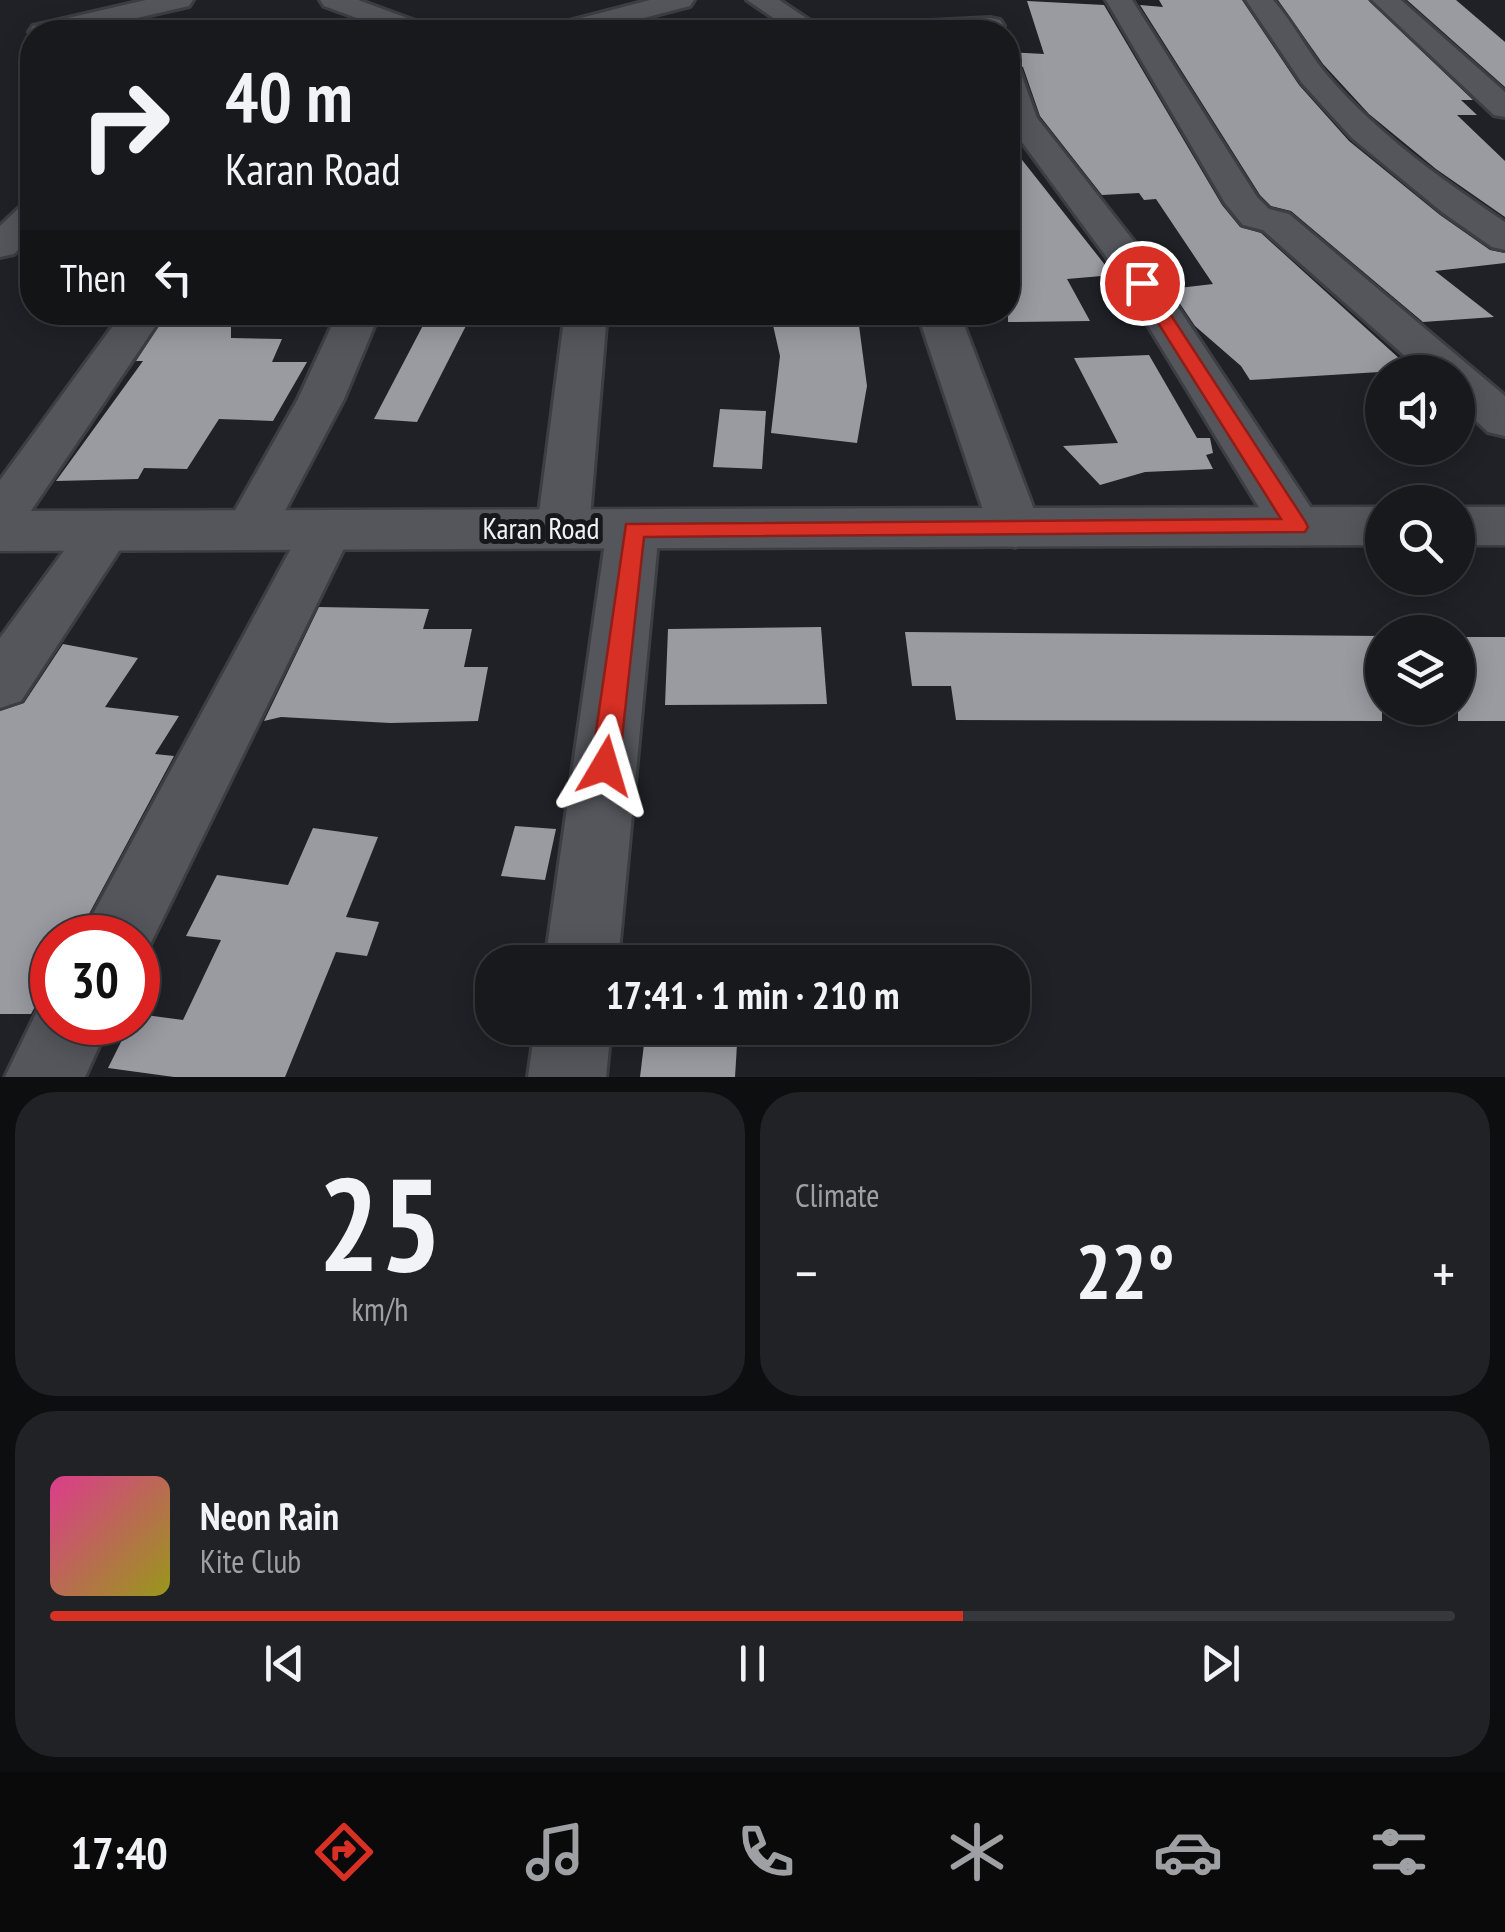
<!DOCTYPE html>
<html lang="en">
<head>
<meta charset="utf-8">
<style>
	body { margin:0; font-family:"PT Sans Narrow",sans-serif; background:#212225; color:#f1f3f6; height:100vh; display:flex; flex-direction:column; font-size:38px; white-space:nowrap }
	* { box-sizing:border-box; margin:0 }
	p { font-size:32px; color:#9fa0a3 }
	.icon { flex:none; width:55px; height:55px; fill:none; stroke:currentColor; stroke-width:2; stroke-linecap:round; stroke-linejoin:round }
	.map { position:relative; height:1077px; overflow:hidden }
	.panel { display:flex; flex-direction:column; gap:15px; padding:15px; background:#0d0e0f; flex:1 }
	.panel>* { flex:none }
	.top-card { position:absolute; left:20px; top:20px; width:1000px; height:305px; border-radius:40px; box-shadow:0 5px 25px #0003,0 0 0 2px #36383b; background:#18191c; color:#f1f3f6; overflow:hidden }
	.buttons { position:absolute; left:1365px; top:355px; display:grid; gap:20px }
	.buttons a { display:grid; place-items:center; width:110px; height:110px; border-radius:50%; background:#18191c; box-shadow:0 5px 25px #0003,0 0 0 2px #36383b; font-size:50px }
	.speed { position:absolute; left:30px; top:915px; display:flex; gap:20px; font-size:50px; font-weight:700; text-align:center }
	.speed>* { display:grid; place-content:center; width:130px; height:130px; border-radius:50%; background:#18191c; box-shadow:0 5px 25px #0003,0 0 0 2px #36383b; line-height:1 }
	.speed .limit { border:15px solid #d22; background:#fff; color:#111 }
	.pin { position:absolute; display:grid; place-items:center; width:85px; height:85px; color:#fff; margin:-42px; border:5px solid #fff; border-radius:50%; box-shadow:0 2px 10px #0007 }
	.me { position:absolute; width:110px; margin:-55px; rotate:7deg; stroke-linejoin:round; filter:drop-shadow(0 0 8px #0008) }
	.turn { display:flex; align-items:center; gap:35px; height:210px; padding:0 40px; font-size:45px }
	.turn .icon { width:130px; height:130px; stroke-width:2.5 }
	.turn b { display:block; font-size:70px; line-height:85px }
	.then { display:flex; align-items:center; height:95px; padding:0 40px; background:#0003; gap:20px; font-size:38px }
	.big { font-size:75px; font-weight:800; line-height:1.1 }
	.panel .tile { flex:1; display:flex; flex-direction:column; justify-content:center; gap:15px; min-width:0; padding:0 35px; border-radius:40px; background:#212225 }
	.panel .dial { align-items:center; gap:0 }
	.dial b { font-size:130px; line-height:1 }
	.song { display:flex; align-items:center; gap:30px }
	.cover { width:120px; height:120px; border-radius:15px; background:linear-gradient(135deg,hsl(330 70% 55%),hsl(60 70% 35%)) }
	.played { height:10px; border-radius:5px; background:linear-gradient(90deg,#d93025 65%,#36383b 65%) }
	.keys { display:flex; justify-content:space-around; direction:ltr }
	.heat { display:flex; justify-content:space-between; align-items:center; font-size:55px; direction:ltr }
	.panel .tiles { flex:1; display:grid; gap:15px; grid-template-columns:1fr 1fr }
	.tile:last-child { grid-column:span 2 }
	.trip { position:absolute; left:475px; top:945px; width:555px; height:100px; border-radius:40px; background:#18191c; box-shadow:0 5px 25px #0003,0 0 0 2px #36383b; font-weight:800; line-height:100px; text-align:center }
	.tabs { display:flex; height:160px; justify-content:space-around; align-items:center; background:#0a0a0b; color:#9fa0a3 }
	.tabs .icon { width:70px; height:70px }
	.tabs .selected { color:#d93025 }
	.tabs b { font-size:45px; color:#f1f3f6 }
	.map>svg:first-child { display:block }
	.building { fill:#999ba1 }
	.lines { fill:none; stroke-linecap:round; stroke-linejoin:round }
	.street-casing { stroke:#3d3e42; stroke-width:6 }
	.secondary-casing { stroke:#3d3e42; stroke-width:5 }
	.street { fill:#55565c; fill-rule:evenodd }
	.secondary { fill:#55565c; fill-rule:evenodd }
	.route { fill:#d93025; stroke:#8d1f18; stroke-width:2.5 }
	.labels { text-anchor:middle; stroke-width:10; stroke-linejoin:round; paint-order:stroke }
	.street-label { font-size:30px; fill:#f1f2f5; stroke:#17181c }
</style>
</head>
<body>
<div class="map">
<svg width="1505" height="1077" viewBox="0 0 1505 1077">
	<rect width="100%" height="100%" fill="#202126"/>
	<g class="building">
		<path d="M1159 0H1242L1299 85 1349 141 1440 215 1490 250 1505 253V263L1435 271 1494 317 1423 322 1291 211 1271 206 1260 195 1140 5 1163 7Z"/>
		<path d="M1278 0H1368L1473 100H1461L1477 115H1457L1505 161V217L1436 169 1369 114 1323 64Z"/>
		<path d="M1407 0H1456L1505 42V87Z"/>
		<path d="M1027 1 1104 5 1222 205 1240 227 1261 233 1412 370 1250 380 1241 366 1195 326 1170 289 1213 284 1156 199 1144 200 1139 193 1102 195 1040 116 1023 67 1008 62V52L1044 54Z"/>
		<path d="M1008 142 1113 275 1067 279 1090 321 1008 322Z"/>
		<path d="M168 312H231V338L282 339 272 362H307L273 421 219 419 187 469 144 468 138 479 56 481 143 361H136Z"/>
		<path d="M430 312H473L417 422 374 419Z"/>
		<path d="M770 312 858 318 867 386 857 443 771 433 780 356Z"/>
		<path d="M1149 355 1197 438H1210L1213 453 1206 455 1213 469 1145 472 1100 485 1063 446 1118 443 1074 358Z"/>
		<path d="M720 409 766 411 762 469 713 467Z"/>
		<path d="M319 607 429 609 423 629H472L464 667H488L478 721 390 723 281 717 264 721Z"/>
		<path d="M821 627 827 704 665 705 668 629Z"/>
		<path d="M905 632 1382 636V721L956 720 951 686H912Z"/>
		<rect x="1458" y="637" width="47" height="84"/>
		<path d="M63 644 138 658 105 707 179 716 155 754 174 756 76 938H52V988L42 993 31 1014H0V711L24 703Z"/>
		<path d="M515 826 556 829 545 880 501 876Z"/>
		<path d="M313 828 378 837 346 917 379 922 367 956 336 952 285 1077H174L108 1068 131 1022H138V1014L183 1020 221 940 186 936 217 875 288 885Z"/>
		<path d="M646 1028H738L735 1077H640Z"/>
	</g>
	<g class="lines">
		<g class="street-casing">
			<g id="street">
				<path d="M146 0H193L189 6 76 32H32V37L29 32 33 26Z"/>
				<path d="M320 0H358L429 26 433 32H395L324 6Z"/>
				<path d="M650 0H694L690 6 590 32H546L550 26Z"/>
				<path d="M747 0H779L827 32H794Z"/>
				<path d="M1106 0H1132L1257 197 1269 209 1289 214 1505 396V436L1488 432 1458 404V372H1423L1263 230 1243 225 1225 203Z"/>
				<path d="M1246 0H1273C1294 23 1307 52 1327 75 1377 134 1441 179 1505 222V250L1492 247 1442 212 1352 138 1302 83Z"/>
				<path d="M1372 0H1401L1505 92V117L1494 115Z"/>
				<path d="M990 18 1000 20 1004 26 1000 32H859L873 24Z"/>
				<path d="M1008 65 1019 68 1037 118 1136 244 1315 514 1323 527 1315 540 1297 545 1279 540 1105 255 1008 123Z"/>
				<path d="M32 205V236L14 254 0 257V226L19 208Z"/>
				<path d="M123 312H165L18 530 0 535V480Z"/>
				<path d="M338 312H380L344 399 268 543 250 549 232 543 224 530 298 399Z"/>
				<path d="M565 312H607L589 529 581 542 563 548 545 542 537 529Z"/>
				<path d="M917 312H959L1041 528 1033 541 1015 547 997 541 989 528Z"/>
				<path d="M633 510 651 516 659 529 618 962H545L607 529 615 516Z"/>
				<path d="M327 511 345 517 353 530 141 963 138 965V938H80L301 530 309 517Z"/>
				<path d="M106 512 124 518 132 531 21 701 0 708V638L88 518Z"/>
				<path d="M52 992V1022H110L85 1077H5L45 995Z"/>
				<path d="M535 1028H611L606 1077H528Z"/>
			</g>
		</g>
		<g class="secondary-casing">
			<g id="secondary">
				<path d="M1382 507V545L0 551V511Z"/>
				<rect x="1458" y="507" width="47" height="38"/>
			</g>
		</g>
		<use href="#street" class="street"/>
		<use href="#secondary" class="secondary"/>
	</g>
	<path class="route" d="M1142 278 1150 283 1305 521 1308 527 1305 532 644 537 619 766 614 774 605 777 595 774 591 766 626 524 1281 519 1133 283Z"/>
	<g class="labels">
		<g class="street-label">
			<text x="541" y="539">Karan Road</text>
		</g>
	</g>
</svg>
<div class="buttons">
<a><svg class="icon" aria-label="sound" viewBox="0 0 24 24"><path d="M4 9h4l5-4v14l-5-4H4zM17 9q2 3 0 6"/></svg></a>
<a><svg class="icon" aria-label="search" viewBox="0 0 24 24"><circle cx="10" cy="10" r="6"/><path d="M15 15l6 6"/></svg></a>
<a><svg class="icon" aria-label="layers" viewBox="0 0 24 24"><path d="M12 4l9 5-9 5-9-5zM3 14l9 5 9-5"/></svg></a>
</div>
<div class="speed"><div class="limit">30</div></div>
<div class="pin" style="left:1142px;top:283px;background:#d93025"><svg class="icon" aria-label="arrive" viewBox="0 0 24 24"><path d="M6 21V4h12l-3 4 3 4H6"/></svg></div>
<svg class="me" style="left:605px;top:766px" viewBox="-20 -20 40 40"><path d="M0-17L14 15 0 8-14 15z" fill="#d93025" stroke="#fff" stroke-width="4"/></svg>
<div class="trip">17:41 · 1 min · 210 m</div>
<div class="top-card">
<div class="turn"><svg class="icon" aria-label="right" viewBox="0 0 24 24"><path d="M7 20v-9h11M14 6l5 5-5 5"/></svg><div><b>40 m</b>Karan Road</div></div>
<div class="then">Then<svg class="icon" aria-label="left" viewBox="0 0 24 24"><path d="M17 20v-9H6M10 6l-5 5 5 5"/></svg></div>
</div>
</div>
<section class="panel">
<div class="tiles">
<div class="tile dial"><b>25</b><p>km/h</p></div>
<div class="tile"><p>Climate</p>
<div class="heat"><a>−</a><b class="big">22°</b><a>+</a></div>
</div>
<div class="tile">
<div class="song"><i class="cover"></i><div><b>Neon Rain</b><p>Kite Club</p></div></div>
<div class="played"></div>
<div class="keys"><svg class="icon" aria-label="previous" viewBox="0 0 24 24"><path d="M18 5L8 12l10 7zM5 5v14"/></svg><svg class="icon" aria-label="pause" viewBox="0 0 24 24"><path d="M8 5v14M16 5v14"/></svg><svg class="icon" aria-label="next" viewBox="0 0 24 24"><path d="M6 5l10 7-10 7zM19 5v14"/></svg></div>
</div>
</div>
</section>
<nav class="tabs">
<b>17:40</b>
<svg class="icon selected" aria-label="directions" viewBox="0 0 24 24"><path d="M12 3l9 9-9 9-9-9zM9 14v-3h6M13 9l2 2-2 2"/></svg>
<svg class="icon" aria-label="music" viewBox="0 0 24 24"><path d="M9 18V5l10-2v13"/><circle cx="6" cy="18" r="3"/><circle cx="16" cy="16" r="3"/></svg>
<svg class="icon" aria-label="phone" viewBox="0 0 24 24"><path d="M5 4h4l2 5-3 2q2 4 5 5l2-3 5 2v4C11 20 4 13 5 4z"/></svg>
<svg class="icon" aria-label="climate" viewBox="0 0 24 24"><path d="M12 3v18M4 7l16 10M4 17L20 7"/></svg>
<svg class="icon" aria-label="car" viewBox="0 0 24 24"><path d="M5 17H2v-5l4-1 3-4h7l3 4 3 1v5h-3M9 17h6M6 11h13"/><circle cx="7" cy="17" r="2"/><circle cx="17" cy="17" r="2"/></svg>
<svg class="icon" aria-label="filters" viewBox="0 0 24 24"><path d="M4 7h16M4 17h16"/><circle cx="9" cy="7" r="2"/><circle cx="15" cy="17" r="2"/></svg>
</nav>
</body>
</html>
